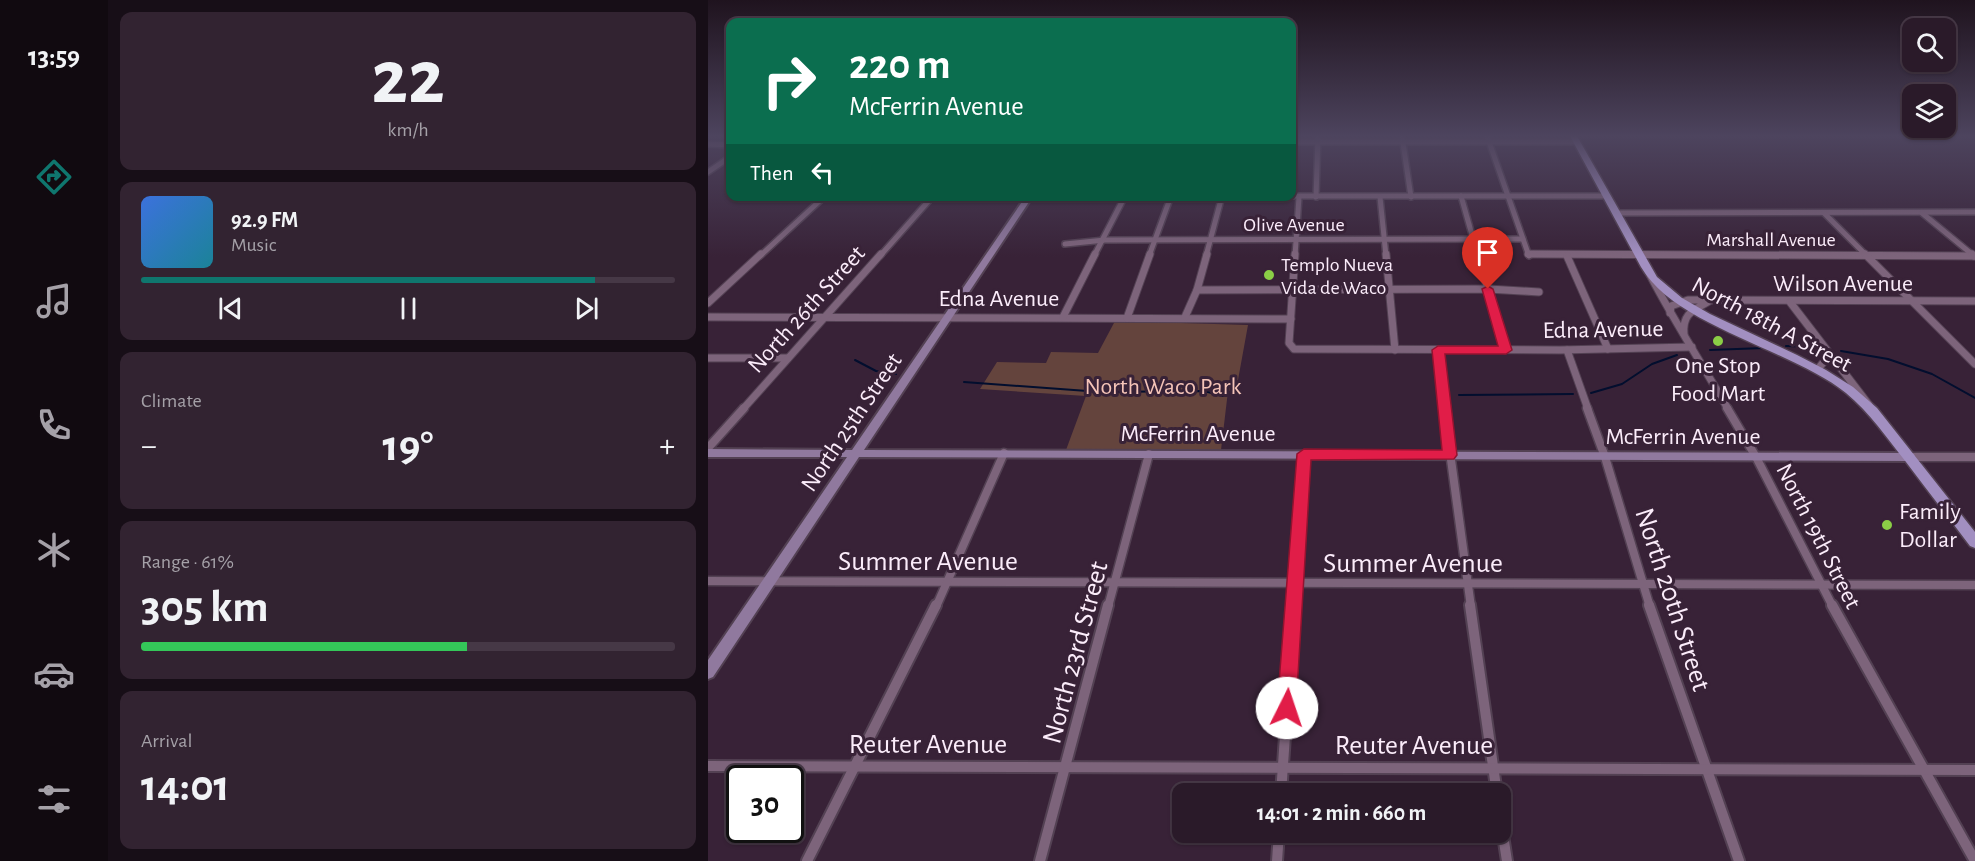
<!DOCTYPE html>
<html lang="en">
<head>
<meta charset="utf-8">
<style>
	body { margin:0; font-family:"Alegreya Sans",sans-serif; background:#322331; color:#f1f3f6; height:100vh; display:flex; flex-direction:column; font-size:22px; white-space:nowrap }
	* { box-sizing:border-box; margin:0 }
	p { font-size:20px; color:#a5a1a8 }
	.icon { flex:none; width:33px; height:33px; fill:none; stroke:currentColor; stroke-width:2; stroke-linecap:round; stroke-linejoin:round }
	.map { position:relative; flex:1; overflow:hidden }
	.side { display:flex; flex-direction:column; gap:12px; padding:12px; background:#170e17; width:600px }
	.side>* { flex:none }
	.hud { position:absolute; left:18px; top:18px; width:570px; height:183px; border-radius:12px; box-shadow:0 2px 4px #0004,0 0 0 2px #463846; background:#0b6e4f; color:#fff; overflow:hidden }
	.controls { position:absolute; left:1194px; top:18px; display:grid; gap:12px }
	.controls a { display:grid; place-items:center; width:54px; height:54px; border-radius:12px; background:#2a1a29; box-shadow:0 2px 4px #0004,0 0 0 2px #463846; font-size:30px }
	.speed { position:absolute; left:18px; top:765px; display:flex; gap:12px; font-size:30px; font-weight:700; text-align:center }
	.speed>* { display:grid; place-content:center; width:78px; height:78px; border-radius:50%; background:#2a1a29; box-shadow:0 2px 4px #0004,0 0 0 2px #463846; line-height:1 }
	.speed .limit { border:3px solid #111; border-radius:9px; background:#fff; color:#111 }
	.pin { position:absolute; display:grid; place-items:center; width:51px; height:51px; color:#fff; margin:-62px -26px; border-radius:50% 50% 50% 0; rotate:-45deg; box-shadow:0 0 6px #0007 }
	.pin .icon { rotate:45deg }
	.me { position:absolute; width:66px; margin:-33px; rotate:4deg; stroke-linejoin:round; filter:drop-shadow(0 0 4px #0008) }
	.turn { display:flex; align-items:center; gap:21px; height:126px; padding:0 24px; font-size:27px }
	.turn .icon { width:78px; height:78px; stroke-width:2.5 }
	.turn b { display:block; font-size:42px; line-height:51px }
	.then { display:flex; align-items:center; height:57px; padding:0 24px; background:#0003; gap:12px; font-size:22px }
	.big { font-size:45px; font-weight:700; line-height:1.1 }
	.side .card { flex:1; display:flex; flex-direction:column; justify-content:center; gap:9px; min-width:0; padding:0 21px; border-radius:12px; background:#322331 }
	.side .dial { align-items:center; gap:0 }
	.dial b { font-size:78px; line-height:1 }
	.song { display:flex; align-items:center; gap:18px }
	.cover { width:72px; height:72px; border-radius:9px; background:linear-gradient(135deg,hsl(220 70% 55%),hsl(190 70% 35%)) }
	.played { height:6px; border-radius:3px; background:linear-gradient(90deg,#0f766e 85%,#463846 85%) }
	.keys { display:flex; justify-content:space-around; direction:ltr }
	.heat { display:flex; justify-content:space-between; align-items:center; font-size:33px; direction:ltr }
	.charge { height:9px; border-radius:4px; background:linear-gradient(90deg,#34c759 61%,#463846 0) }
	.trip { position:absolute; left:464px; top:783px; width:339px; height:60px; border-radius:12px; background:#2a1a29; box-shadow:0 2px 4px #0004,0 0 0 2px #463846; font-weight:700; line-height:60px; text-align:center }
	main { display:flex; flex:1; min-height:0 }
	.tab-bar { display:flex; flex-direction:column; width:108px; justify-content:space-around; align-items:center; background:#110a10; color:#a5a1a8 }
	.tab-bar .icon { width:42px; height:42px }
	.tab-bar .selected { color:#0f766e }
	.tab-bar b { font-size:27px; color:#f1f3f6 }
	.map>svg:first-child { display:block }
	.green { fill:#64443d }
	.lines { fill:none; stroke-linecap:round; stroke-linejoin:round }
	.stream { stroke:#020e2e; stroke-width:2 }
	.street-far3-casing { stroke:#534153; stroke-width:8 }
	.street-far2-casing { stroke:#534153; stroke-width:9 }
	.street-far1-casing { stroke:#534153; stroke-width:11 }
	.street-casing { stroke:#534153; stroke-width:14 }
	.secondary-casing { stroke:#534153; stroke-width:4 }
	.primary-casing { stroke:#534153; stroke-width:3 }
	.street-far3 { stroke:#7d647b; stroke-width:5 }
	.street-far2 { stroke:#7d647b; stroke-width:7 }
	.street-far1 { stroke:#7d647b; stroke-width:8 }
	.street { stroke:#7d647b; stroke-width:10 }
	.secondary { fill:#90799e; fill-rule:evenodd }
	.primary { fill:#a28fc1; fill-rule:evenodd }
	.route { fill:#e11d48; stroke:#92132f; stroke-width:1.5 }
	.poi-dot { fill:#8bce46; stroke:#382237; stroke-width:2 }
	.labels { text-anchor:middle; stroke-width:6; stroke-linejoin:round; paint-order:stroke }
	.far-street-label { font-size:20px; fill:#fbecfa; stroke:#382237 }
	.far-poi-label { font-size:20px; fill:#fbecfa; stroke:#382237; text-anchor:start }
	.street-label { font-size:24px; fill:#fbecfa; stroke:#382237 }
	.poi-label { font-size:24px; fill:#fbecfa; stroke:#382237 }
	.park-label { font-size:24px; fill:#f5c4b8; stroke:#382237 }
	.near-street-label { font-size:28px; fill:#fbecfa; stroke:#382237 }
</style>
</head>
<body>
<main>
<nav class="tab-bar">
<b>13:59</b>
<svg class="icon selected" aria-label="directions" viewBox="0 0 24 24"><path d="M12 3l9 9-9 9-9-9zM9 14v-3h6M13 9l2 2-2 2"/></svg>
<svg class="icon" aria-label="music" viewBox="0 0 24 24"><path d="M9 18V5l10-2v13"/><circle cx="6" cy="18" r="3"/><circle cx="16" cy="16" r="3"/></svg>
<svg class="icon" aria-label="phone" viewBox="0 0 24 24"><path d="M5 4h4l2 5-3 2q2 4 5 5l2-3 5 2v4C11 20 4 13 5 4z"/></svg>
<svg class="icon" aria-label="climate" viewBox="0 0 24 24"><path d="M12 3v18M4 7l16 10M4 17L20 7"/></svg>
<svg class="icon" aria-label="car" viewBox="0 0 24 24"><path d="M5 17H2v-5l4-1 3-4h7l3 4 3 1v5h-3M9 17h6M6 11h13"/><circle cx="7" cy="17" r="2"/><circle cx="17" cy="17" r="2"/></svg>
<svg class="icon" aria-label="filters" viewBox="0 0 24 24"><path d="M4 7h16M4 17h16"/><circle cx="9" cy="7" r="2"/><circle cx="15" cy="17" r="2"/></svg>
</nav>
<section class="side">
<div class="card dial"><b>22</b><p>km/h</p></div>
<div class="card">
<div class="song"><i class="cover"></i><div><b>92.9 FM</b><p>Music</p></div></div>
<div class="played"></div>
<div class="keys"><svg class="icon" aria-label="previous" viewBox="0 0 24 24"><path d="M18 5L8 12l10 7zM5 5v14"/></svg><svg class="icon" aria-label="pause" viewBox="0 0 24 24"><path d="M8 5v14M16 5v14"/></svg><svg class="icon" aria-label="next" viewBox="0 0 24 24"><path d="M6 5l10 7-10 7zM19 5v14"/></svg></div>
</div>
<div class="card"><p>Climate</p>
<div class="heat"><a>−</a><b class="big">19°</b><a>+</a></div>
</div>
<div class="card"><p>Range · 61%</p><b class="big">305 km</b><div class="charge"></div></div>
<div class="card"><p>Arrival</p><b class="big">14:01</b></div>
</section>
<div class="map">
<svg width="1267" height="861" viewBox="0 0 1267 861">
	<rect width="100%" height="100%" fill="#382237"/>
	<path class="green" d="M407 321 540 325 528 391H520L513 450H358L378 396 272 389 289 362 338 363 343 352 390 353Z"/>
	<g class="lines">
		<g class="stream">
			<path d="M1078 346 1108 347"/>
			<path d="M1002 350 1056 348"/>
			<path d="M1133 351 1180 359 1224 374 1267 398"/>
			<path d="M147 360 168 371 188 374"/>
			<path d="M256 382 393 392 496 391 515 396"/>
			<path d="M883 393 914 384 944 364 969 355"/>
			<path d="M751 395 865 394"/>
		</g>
		<g class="street-far3-casing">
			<g id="street-far3">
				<path d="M694 136 703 197"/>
				<path d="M779 136 821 256"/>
				<path d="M584 142H868"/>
				<path d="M0 144 22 145"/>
				<path d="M0 172 22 157"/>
				<path d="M479 196H899"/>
				<path d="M753 196 770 256"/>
				<path d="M608 197 610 136"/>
				<path d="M672 197 678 256"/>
				<path d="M908 213 1267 212"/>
				<path d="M1116 213 1159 256"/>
				<path d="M1214 213 1266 256"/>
				<path d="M357 244 397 240 815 239"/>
				<path d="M52 256 117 196"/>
				<path d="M172 256 225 196"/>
				<path d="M386 256 417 196"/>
				<path d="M441 256 463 196"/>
				<path d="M498 256 514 196"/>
				<path d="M587 256 591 197"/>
			</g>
		</g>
		<g class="street-far2-casing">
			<g id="street-far2">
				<path d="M587 254 581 343 586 349 852 350 984 347"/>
				<path d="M678 254 687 350"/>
				<path d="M770 254 797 350"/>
				<path d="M820 254 1267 256"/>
				<path d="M1157 254 1267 364"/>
				<path d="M1264 254 1266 256"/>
				<path d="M859 256 900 349"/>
				<path d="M942 275C966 321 994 364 1020 409"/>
				<path d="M489 290 780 289 831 292"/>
				<path d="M1003 300 1267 301"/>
				<path d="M1082 302 1161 405"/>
				<path d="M0 303 53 254"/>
				<path d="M962 313 963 306 980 300H1003C987 310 974 312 976 334"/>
				<path d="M0 317 583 319"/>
				<path d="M355 317 387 254"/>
				<path d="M477 317 489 290 499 254"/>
				<path d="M419 318 442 254"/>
				<path d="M730 350 736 409"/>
				<path d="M859 350 880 409"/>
				<path d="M0 358H80"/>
				<path d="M1110 369 1118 359 1116 348"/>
				<path d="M35 409 173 254"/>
			</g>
		</g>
		<g class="street-far1-casing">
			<g id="street-far1">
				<path d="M736 408 763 607"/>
				<path d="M879 408 897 457 942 607"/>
				<path d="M1019 408 1048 457 1125 607"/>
				<path d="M0 448 36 408"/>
				<path d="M1202 457H1267"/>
				<path d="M0 581 1267 585"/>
				<path d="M228 607 296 453"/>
				<path d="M400 607 441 454"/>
				<path d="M586 607 596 455"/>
			</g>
		</g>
		<g class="street-casing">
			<g id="street">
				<path d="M762 605 789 794"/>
				<path d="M941 605 1031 861"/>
				<path d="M1124 605 1267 861"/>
				<path d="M0 766 1267 770"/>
				<path d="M573 794 586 605"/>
				<path d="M792 816 799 861"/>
				<path d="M99 861 228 605"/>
				<path d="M332 861 400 605"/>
				<path d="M569 861 571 832"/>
			</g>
		</g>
		<g class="secondary-casing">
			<path id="secondary" d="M318 196H325L156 450 1202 453 1206 454 1207 457 1206 460 1202 461 151 457 5 677 0 679V660L139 457H0V449L144 450Z"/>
		</g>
		<g class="primary-casing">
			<path id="primary" d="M862 136H869L949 277 974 298 1002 314 1089 355 1118 370 1145 387 1169 408 1267 532V548L1262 546C1241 518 1219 490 1198 462 1179 438 1162 413 1138 393 1083 349 967 326 933 267Z"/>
		</g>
		<use href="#street-far3" class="street-far3"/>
		<use href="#street-far2" class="street-far2"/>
		<use href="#street-far1" class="street-far1"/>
		<use href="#street" class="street"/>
		<use href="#secondary" class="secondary"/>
		<use href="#primary" class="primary"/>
	</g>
	<linearGradient id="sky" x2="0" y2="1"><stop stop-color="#1f131e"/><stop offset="0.53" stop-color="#4d445e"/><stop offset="1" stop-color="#4d445e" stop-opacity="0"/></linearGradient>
	<rect width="1267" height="257" fill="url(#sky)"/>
	<path class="route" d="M780 286 785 289 804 350 798 354H737L749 455 746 459 603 460 588 708 585 714 579 717 572 714 569 708 589 454 596 449 734 450 724 350 730 346H790L774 289Z"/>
	<g class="poi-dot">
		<circle cx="561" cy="275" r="6"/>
		<circle cx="1010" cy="341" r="6"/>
		<circle cx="1179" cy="525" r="6"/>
	</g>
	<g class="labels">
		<g class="far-street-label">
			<text x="586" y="231">Olive Avenue</text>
			<text x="1063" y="246">Marshall Avenue</text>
		</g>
		<g class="far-poi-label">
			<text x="573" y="271">Templo Nueva<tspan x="573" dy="23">Vida de Waco</tspan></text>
		</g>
		<g class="street-label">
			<text x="1135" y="291">Wilson Avenue</text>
			<text x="291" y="306">Edna Avenue</text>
			<text transform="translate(98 309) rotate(-48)" y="8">North 26th Street</text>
			<text transform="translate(1064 324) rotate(28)" y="8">North 18th A Street</text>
			<text transform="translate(895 329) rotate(-1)" y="8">Edna Avenue</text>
			<text transform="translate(143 422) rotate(-56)" y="8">North 25th Street</text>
			<text x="490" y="441">McFerrin Avenue</text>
			<text x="975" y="444">McFerrin Avenue</text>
			<text transform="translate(1111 536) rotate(63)" y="8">North 19th Street</text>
		</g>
		<g class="poi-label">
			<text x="1010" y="373">One Stop<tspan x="1010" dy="28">Food Mart</tspan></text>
			<text x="1191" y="519" text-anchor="start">Family<tspan x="1191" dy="28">Dollar</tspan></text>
		</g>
		<g class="park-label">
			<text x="455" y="394">North Waco Park</text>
		</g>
		<g class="near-street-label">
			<text x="220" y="570">Summer Avenue</text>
			<text x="705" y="572">Summer Avenue</text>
			<text transform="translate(966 599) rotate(72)" y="10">North 20th Street</text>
			<text transform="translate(366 652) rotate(-75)" y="10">North 23rd Street</text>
			<text x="220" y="753">Reuter Avenue</text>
			<text x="706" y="754">Reuter Avenue</text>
		</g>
	</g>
</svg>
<div class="controls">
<a><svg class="icon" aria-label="search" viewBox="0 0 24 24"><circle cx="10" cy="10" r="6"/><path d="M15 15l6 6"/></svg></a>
<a><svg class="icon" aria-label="layers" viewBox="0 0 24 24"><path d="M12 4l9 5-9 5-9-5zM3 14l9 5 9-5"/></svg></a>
</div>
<div class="speed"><div class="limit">30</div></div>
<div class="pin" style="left:780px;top:289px;background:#d93025"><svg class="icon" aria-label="arrive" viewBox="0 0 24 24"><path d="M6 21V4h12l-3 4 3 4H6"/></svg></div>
<svg class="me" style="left:579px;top:708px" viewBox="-20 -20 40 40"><circle r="19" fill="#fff"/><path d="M0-13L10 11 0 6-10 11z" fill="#e11d48"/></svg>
<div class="trip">14:01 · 2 min · 660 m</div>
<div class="hud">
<div class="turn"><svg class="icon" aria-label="right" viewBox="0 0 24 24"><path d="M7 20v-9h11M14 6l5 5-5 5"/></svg><div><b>220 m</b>McFerrin Avenue</div></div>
<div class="then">Then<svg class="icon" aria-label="left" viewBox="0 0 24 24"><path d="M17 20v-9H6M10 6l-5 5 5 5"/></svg></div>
</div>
</div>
</main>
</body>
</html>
